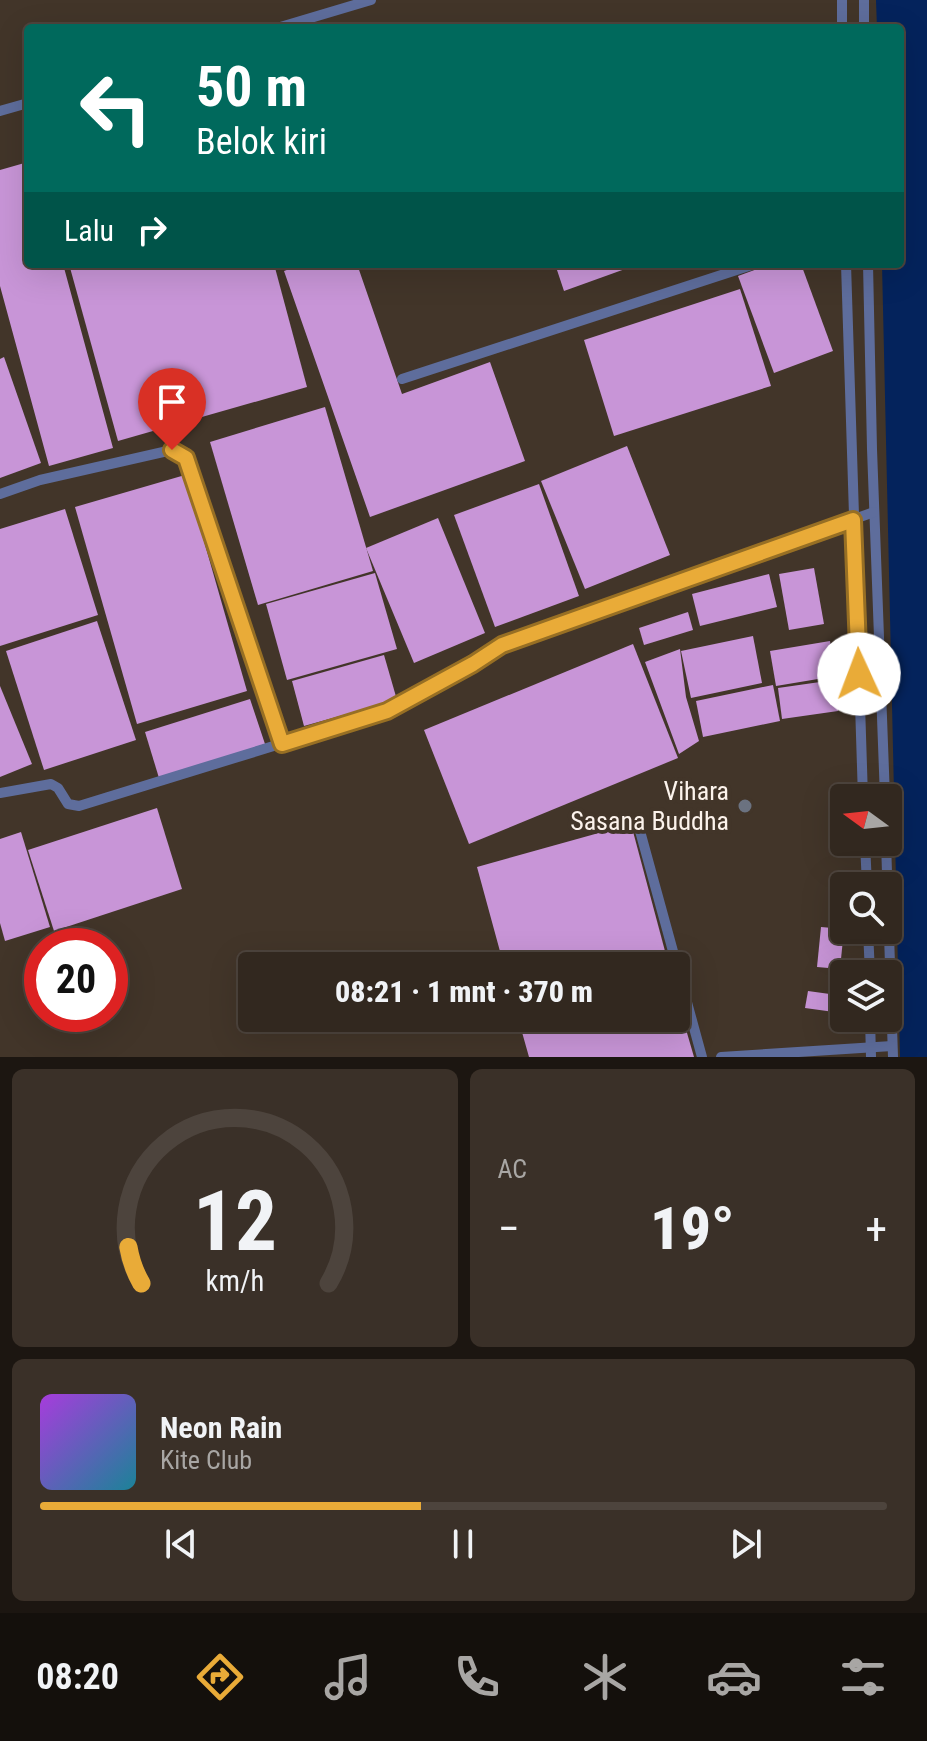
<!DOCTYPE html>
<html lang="id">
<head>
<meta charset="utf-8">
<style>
	body { margin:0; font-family:"Roboto Condensed",sans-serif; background:#3a3028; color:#f1f3f6; height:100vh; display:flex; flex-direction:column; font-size:30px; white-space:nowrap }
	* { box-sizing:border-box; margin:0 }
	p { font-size:26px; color:#a8a6a4 }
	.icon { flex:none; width:44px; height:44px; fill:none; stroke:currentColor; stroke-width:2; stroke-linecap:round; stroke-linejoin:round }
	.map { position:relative; height:1057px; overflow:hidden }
	.details { display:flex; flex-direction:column; gap:12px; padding:12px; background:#1c1611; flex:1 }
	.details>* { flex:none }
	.hud { position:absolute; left:24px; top:24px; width:880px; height:244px; border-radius:8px; box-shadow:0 8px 32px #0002,0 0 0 2px #4d443d; background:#00695c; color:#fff; overflow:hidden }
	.needle { width:52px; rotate:285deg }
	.buttons { position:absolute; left:830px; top:784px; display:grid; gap:16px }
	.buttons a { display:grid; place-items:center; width:72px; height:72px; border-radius:8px; background:#32281f; box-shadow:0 8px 32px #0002,0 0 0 2px #4d443d; font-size:40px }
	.speed { position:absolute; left:24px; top:928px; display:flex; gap:16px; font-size:40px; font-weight:700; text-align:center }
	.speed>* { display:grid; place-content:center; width:104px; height:104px; border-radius:50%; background:#32281f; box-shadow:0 8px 32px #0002,0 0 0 2px #4d443d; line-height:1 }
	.speed .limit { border:12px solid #d22; background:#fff; color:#111 }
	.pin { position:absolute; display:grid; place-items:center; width:68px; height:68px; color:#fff; margin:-82px -34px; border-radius:50% 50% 50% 0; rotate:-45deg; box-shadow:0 0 8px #0007 }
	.pin .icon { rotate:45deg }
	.me { position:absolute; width:88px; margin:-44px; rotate:358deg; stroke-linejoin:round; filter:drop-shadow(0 0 6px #0008) }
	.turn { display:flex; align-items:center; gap:28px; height:168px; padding:0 40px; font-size:36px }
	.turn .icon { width:104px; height:104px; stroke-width:2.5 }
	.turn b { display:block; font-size:56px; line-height:68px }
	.then { display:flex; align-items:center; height:76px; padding:0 40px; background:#0003; gap:16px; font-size:30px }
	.big { font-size:60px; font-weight:800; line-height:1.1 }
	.details .tile { flex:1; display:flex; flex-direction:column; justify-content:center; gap:12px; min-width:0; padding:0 28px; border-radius:12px; background:#3a3028 }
	.details .dial { align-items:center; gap:0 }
	.dial svg { height:208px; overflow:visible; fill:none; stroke:#4d443d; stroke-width:7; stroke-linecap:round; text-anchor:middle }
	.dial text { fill:#f1f3f6; stroke:none }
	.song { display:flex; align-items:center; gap:24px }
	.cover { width:96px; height:96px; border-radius:12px; background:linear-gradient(135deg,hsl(280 70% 55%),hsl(190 70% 35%)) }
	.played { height:8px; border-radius:4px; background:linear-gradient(90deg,#e9ab38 45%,#4d443d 45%) }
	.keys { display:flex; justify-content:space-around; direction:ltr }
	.heat { display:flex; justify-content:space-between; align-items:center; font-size:44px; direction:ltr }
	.details .tiles { flex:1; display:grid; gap:12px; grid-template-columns:1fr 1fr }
	.tile:last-child { grid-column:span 2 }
	.trip { position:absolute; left:238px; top:952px; width:452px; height:80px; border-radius:8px; background:#32281f; box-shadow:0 8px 32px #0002,0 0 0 2px #4d443d; font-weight:800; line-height:80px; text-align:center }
	.dock { display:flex; height:128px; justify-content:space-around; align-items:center; background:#14100c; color:#a8a6a4 }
	.dock .icon { width:56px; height:56px }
	.dock .on { color:#e9ab38 }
	.dock b { font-size:36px; color:#f1f3f6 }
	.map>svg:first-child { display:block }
	.water { fill:#04235c }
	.building { fill:#c895d7 }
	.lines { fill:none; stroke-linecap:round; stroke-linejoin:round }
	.service { stroke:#5e6d9c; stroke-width:10 }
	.route-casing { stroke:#976f24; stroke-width:20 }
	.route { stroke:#e9ab38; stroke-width:14 }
	.worship-dot { fill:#6b7280; stroke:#423529; stroke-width:3 }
	.labels { text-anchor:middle; stroke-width:8; stroke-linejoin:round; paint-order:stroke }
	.poi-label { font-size:26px; fill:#fcf3ec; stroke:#423529; text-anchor:end }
</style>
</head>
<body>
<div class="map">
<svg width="927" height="1057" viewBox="0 0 927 1057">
	<rect width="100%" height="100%" fill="#423529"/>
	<path class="water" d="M876 0H927V1057H900L882 264H900V28H877Z"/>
	<g class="building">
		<path d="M28 162V264H63L113 448 49 466 0 286V170Z"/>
		<path d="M69 264H274L307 387 118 441Z"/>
		<path d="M303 264H357L402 394 490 362 525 461 370 517 284 271Z"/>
		<path d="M555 264H639L564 291Z"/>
		<path d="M771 264H801L833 351 774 373 738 276Z"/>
		<path d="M740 289 771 386 614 436 584 340Z"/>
		<path d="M4 357 41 463 0 478V359Z"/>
		<path d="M325 407 373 571 258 605 210 442Z"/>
		<path d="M627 446 670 555 585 589 541 481Z"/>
		<path d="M185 475 247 691 137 724 75 507Z"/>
		<path d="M539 484 579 596 495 627 454 515Z"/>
		<path d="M65 509 98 615 0 646V529Z"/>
		<path d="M438 518 485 633 414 663 366 548Z"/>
		<path d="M814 568 824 624 789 630 779 574Z"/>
		<path d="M375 573 397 649 287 680 266 604Z"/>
		<path d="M769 574 777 607 700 626 692 594Z"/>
		<path d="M688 612 693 630 644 645 639 628Z"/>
		<path d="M97 621 136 740 44 770 6 651Z"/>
		<path d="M753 636 762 683 691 698 681 651Z"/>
		<path d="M830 641 836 676 776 686 770 651Z"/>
		<path d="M633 644 678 758 469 844 424 730Z"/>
		<path d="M680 649 686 697 699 741 679 754 645 662Z"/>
		<path d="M384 655 397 700 304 726 292 681Z"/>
		<path d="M834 680 838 711 782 719 778 688Z"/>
		<path d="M773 685 780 721 703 737 696 701Z"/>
		<path d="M0 686 32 764 0 777Z"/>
		<path d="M250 699 265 744 159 778 145 732Z"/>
		<path d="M157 808 182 889 54 931 28 850Z"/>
		<path d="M631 824 669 966H504L477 867Z"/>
		<path d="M21 832 50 927 5 941 0 923V839Z"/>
		<path d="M821 927 844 929 840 969 817 967Z"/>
		<path d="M808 991 837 995 834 1012 805 1008Z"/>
		<path d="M676 995 694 1057H529L518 1018H676Z"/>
	</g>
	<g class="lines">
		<g class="service">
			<path d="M842 0V28"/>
			<path d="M864 0V28"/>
			<path d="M277 28 371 0"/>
			<path d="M0 111 28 103"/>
			<path d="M846 264 863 798"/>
			<path d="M868 264 872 449 885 798"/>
			<path d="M402 379 755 264"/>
			<path d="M0 494 40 480 172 450 186 458 282 744"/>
			<path d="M0 793 51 784 58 788 68 804 79 806 387 711 473 664 502 645 874 512"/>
			<path d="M637 820 702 1057"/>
			<path d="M865 842 867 886"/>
			<path d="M886 842 893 1057"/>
			<path d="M868 930 870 974"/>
			<path d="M870 1018 871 1057"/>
			<path d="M721 1057 892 1046"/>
		</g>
	</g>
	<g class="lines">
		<g class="route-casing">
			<path id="route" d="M172 450 186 458 282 744 387 711 473 664 502 645 853 520 859 674"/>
		</g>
		<use href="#route" class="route"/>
	</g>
	<circle class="worship-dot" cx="745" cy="806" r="8"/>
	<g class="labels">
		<g class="poi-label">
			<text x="729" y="800">Vihara<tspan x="729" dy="30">Sasana Buddha</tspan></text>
		</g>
	</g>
</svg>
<div class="buttons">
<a><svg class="needle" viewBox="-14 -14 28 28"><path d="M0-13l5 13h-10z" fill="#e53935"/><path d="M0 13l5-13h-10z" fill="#a8a6a4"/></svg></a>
<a><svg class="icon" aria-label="search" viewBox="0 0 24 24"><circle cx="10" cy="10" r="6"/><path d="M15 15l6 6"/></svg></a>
<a><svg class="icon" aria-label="layers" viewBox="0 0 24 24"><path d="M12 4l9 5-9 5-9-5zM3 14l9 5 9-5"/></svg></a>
</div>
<div class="speed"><div class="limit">20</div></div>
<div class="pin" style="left:172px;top:450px;background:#d93025"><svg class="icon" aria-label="arrive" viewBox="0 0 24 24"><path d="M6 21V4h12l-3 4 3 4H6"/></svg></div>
<svg class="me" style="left:859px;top:674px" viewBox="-20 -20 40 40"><circle r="19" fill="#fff"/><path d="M0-13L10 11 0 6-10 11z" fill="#e9ab38"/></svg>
<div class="trip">08:21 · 1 mnt · 370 m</div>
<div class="hud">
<div class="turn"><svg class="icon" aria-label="left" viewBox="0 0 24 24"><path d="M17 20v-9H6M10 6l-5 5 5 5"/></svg><div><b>50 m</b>Belok kiri</div></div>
<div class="then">Lalu<svg class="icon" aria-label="right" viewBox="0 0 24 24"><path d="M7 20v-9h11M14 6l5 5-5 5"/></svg></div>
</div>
</div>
<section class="details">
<div class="tiles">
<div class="tile dial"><svg viewBox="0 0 100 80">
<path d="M14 69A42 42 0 1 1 86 69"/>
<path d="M14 69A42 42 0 0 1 9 55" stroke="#e9ab38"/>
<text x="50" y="56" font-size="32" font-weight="700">12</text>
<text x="50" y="72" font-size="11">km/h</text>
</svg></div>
<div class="tile"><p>AC</p>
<div class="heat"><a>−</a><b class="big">19°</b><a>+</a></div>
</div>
<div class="tile">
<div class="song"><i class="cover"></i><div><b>Neon Rain</b><p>Kite Club</p></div></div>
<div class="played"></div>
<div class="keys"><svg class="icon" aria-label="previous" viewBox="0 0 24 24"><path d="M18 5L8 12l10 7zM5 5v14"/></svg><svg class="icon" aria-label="pause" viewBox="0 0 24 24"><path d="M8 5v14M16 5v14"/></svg><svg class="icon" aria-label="next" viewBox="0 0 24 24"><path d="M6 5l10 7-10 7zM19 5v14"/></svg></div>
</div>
</div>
</section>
<nav class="dock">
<b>08:20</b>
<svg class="icon on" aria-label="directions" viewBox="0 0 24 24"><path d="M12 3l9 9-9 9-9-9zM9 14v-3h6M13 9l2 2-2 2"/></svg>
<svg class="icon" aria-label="music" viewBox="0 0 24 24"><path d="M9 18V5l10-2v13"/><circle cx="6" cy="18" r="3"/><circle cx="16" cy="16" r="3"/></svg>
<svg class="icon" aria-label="phone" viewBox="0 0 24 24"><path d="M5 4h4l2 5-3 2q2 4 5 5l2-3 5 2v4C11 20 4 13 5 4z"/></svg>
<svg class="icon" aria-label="climate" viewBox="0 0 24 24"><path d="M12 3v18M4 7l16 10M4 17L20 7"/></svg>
<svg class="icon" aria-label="car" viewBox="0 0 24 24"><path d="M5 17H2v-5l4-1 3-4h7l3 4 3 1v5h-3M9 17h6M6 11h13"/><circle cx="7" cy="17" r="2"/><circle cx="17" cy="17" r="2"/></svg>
<svg class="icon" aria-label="filters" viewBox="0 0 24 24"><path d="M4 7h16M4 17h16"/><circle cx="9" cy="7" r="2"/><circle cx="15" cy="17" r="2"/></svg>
</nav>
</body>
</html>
